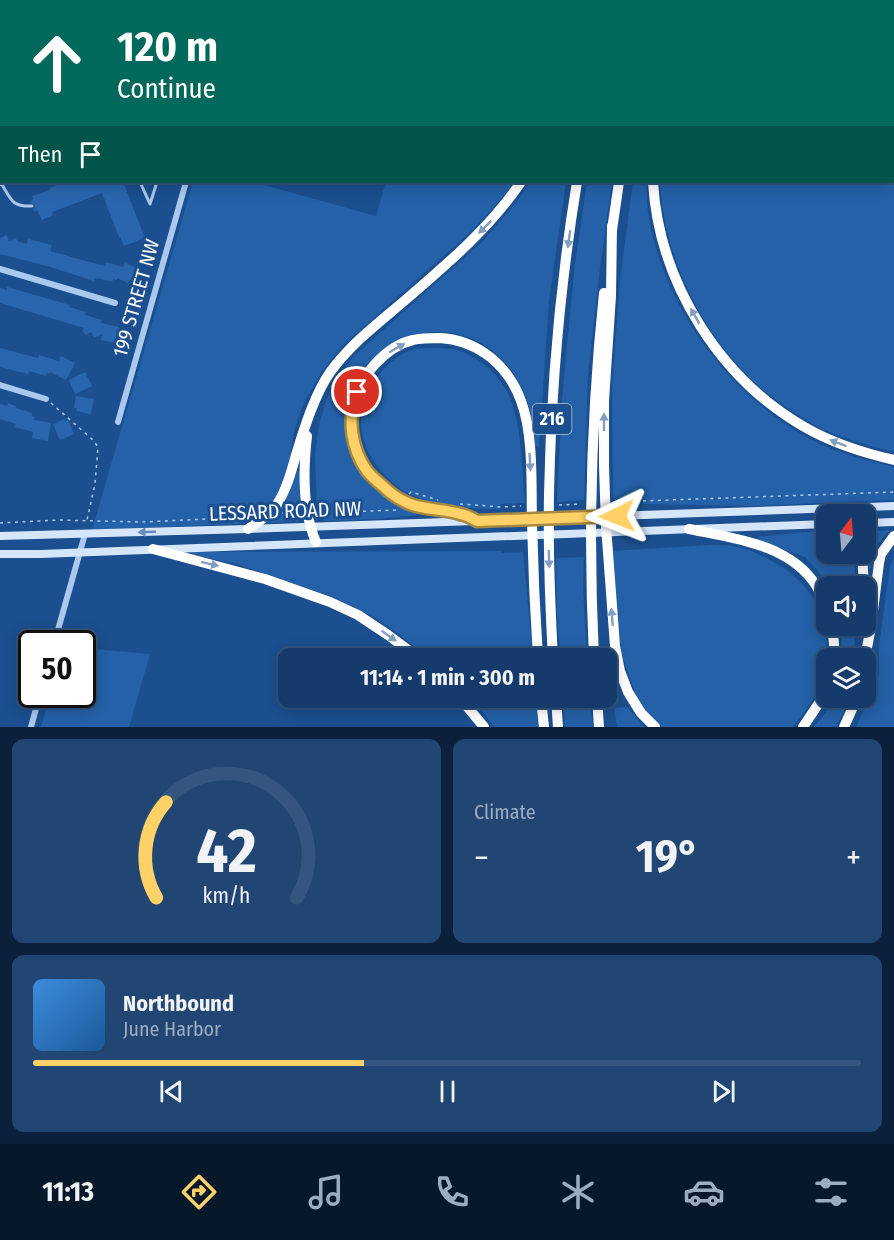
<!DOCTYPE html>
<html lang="en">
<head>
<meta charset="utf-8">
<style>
	body { margin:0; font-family:"Fira Sans Condensed",sans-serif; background:#214673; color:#f1f3f6; height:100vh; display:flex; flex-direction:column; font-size:22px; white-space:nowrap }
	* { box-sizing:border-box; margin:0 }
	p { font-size:20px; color:#9dadc1 }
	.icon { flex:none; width:33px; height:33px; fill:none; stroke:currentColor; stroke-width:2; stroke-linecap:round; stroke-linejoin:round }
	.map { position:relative; height:727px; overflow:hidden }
	.side { display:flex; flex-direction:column; gap:12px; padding:12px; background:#0b203b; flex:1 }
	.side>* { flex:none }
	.top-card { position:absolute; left:0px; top:0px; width:894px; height:183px; box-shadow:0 3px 15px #0003,0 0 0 2px #33557e; background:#00695c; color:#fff; overflow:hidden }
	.needle { width:39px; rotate:16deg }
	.controls { position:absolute; left:816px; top:504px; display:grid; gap:12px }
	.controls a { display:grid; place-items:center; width:60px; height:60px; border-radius:12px; background:#143b6b; box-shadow:0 3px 15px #0003,0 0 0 2px #33557e; font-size:30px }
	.speed { position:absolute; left:18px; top:630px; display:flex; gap:12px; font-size:30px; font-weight:700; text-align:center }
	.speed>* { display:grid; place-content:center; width:78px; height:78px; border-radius:50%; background:#143b6b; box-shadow:0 3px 15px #0003,0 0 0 2px #33557e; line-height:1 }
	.speed .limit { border:3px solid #111; border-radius:9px; background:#fff; color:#111 }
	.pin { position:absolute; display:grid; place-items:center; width:51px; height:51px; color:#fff; margin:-26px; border:3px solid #fff; border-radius:50%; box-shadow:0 2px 6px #0007 }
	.me { position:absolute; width:66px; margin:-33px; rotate:268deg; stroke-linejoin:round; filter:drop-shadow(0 0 4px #0008) }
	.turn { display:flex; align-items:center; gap:21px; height:126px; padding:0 18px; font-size:27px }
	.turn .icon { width:78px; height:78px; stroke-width:2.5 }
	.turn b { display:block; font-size:42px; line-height:51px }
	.then { display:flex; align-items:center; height:57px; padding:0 18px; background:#0003; gap:12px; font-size:22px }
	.big { font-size:45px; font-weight:700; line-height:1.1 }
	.side .widget { flex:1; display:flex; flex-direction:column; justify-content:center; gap:9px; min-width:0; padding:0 21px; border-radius:12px; background:#214673 }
	.side .dial { align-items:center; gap:0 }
	.dial svg { height:156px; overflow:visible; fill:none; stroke:#33557e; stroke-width:7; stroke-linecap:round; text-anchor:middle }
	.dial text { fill:#f1f3f6; stroke:none }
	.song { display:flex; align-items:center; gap:18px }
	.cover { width:72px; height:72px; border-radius:9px; background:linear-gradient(135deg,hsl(210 70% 55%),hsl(210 70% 35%)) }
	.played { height:6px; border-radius:3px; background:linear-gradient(90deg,#ffd166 40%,#33557e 40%) }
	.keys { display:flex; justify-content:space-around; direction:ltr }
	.heat { display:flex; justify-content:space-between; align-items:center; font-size:33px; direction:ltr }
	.side .tiles { flex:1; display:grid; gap:12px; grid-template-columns:1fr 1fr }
	.widget:last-child { grid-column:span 2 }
	.trip { position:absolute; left:278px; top:648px; width:339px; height:60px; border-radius:12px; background:#143b6b; box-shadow:0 3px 15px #0003,0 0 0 2px #33557e; font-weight:700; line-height:60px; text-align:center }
	.tab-bar { display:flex; height:96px; justify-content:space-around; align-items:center; background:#08182b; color:#9dadc1 }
	.tab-bar .icon { width:42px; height:42px }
	.tab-bar .active { color:#ffd166 }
	.tab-bar b { font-size:27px; color:#f1f3f6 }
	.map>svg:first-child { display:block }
	.green { fill:#2461a8 }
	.building { fill:#2a66ad }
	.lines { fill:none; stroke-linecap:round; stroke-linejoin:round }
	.path { stroke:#a9c9ee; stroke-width:1.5; stroke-dasharray:3 4.5; stroke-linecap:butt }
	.service { stroke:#a9c9ee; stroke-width:3 }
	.minor { stroke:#a9c9ee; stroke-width:6 }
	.secondary { stroke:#d6e6fa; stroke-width:8 }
	.motorway { stroke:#fff; stroke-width:10 }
	.oneway { fill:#829ec1 }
	.oneway2 { fill:#668bba }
	.route-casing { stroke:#a68842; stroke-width:15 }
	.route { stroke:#ffd166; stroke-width:10 }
	.labels { text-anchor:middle; stroke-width:6; stroke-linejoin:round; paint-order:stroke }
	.shield { fill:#1b4f8f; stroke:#bbcadd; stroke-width:1.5 }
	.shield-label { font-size:18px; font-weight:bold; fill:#fff }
	.street-label { font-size:20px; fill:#fff; stroke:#1b4f8f }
</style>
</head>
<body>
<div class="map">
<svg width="894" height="727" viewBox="0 0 894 727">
	<rect width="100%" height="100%" fill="#1b4f8f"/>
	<g class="green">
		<path d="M677 0H894V452C870 446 847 440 824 430 812 425 800 416 789 409 778 401 766 393 756 384 701 332 664 257 660 182H892V2L677 1Z"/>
		<path d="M193 182H253L376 216 386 182H513L508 191 473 230 342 346 321 373 303 405 294 431 288 474 279 498 266 513 251 521 239 524 92 530Z"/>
		<path d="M530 182H566L549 301 539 447 535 446C533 426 531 406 522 388 497 335 438 316 388 347 374 355 360 369 356 385 353 397 354 413 353 426 353 433 351 441 352 449 352 453 355 457 356 461 369 488 391 501 418 513V515L377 519 325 521C319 519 318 516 317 511L315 454 319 424 331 386 354 356 483 241 517 201Z"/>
		<path d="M587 182H612L600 268 588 375 584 500 557 502 562 400 574 271Z"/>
		<path d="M633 182H646C647 192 647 203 648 213 664 309 730 398 816 442 840 454 868 460 894 467V500L749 506 643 504V499L613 500 612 385 620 280Z"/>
		<path d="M433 348C442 348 452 348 460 351 484 359 506 382 513 406 522 436 522 471 525 503L500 504V509C469 509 429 507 402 490 397 487 392 482 388 478 357 449 352 411 378 376 386 365 400 353 414 349 420 348 427 348 433 348Z"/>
		<path d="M298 471H300V474L301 519 299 521 267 523C273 516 279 512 284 504 290 493 291 480 298 471Z"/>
		<path d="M826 530V554H855V586H828L818 571 805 557 758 540V537Z"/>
		<path d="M891 530 884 536 876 548 870 570 869 569 866 532Z"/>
		<path d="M711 545C720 545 729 545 738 547 748 549 759 554 768 559 811 581 835 618 824 667 819 690 808 711 792 727H661L653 720 639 704 622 655 616 616 610 551Z"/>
		<path d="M501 551 502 553 523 552 533 658H429L395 631 374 617 333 597 237 564 196 556 193 554 192 552Z"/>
		<path d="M584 557 583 587 587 658H561L557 618 556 558Z"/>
		<path d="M894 557V727H856L879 675V645L890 567Z"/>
		<path d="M841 626H855L854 658H842Z"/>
		<path d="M83 648 150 654 129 727H41L50 695 82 694Z"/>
		<path d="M469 698H538L541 727H494L479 707Z"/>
		<path d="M563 698H590L593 727H565Z"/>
		<path d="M833 698H848L845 709 836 727H814L827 711Z"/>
		<path d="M627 707 644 727H617L614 708Z"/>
	</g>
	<g class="building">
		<path d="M64 182H123L145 238 124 246 120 237H119L102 193 52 212 53 215 42 220 37 210 34 212V209L35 205 31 202 33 199 32 196 50 190V188Z"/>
		<path d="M7 235 9 241 16 238 17 241 27 244 28 239 52 245 50 251 104 266 106 262 123 267 125 263 139 269 135 280 134 279 133 282 129 280 128 283 117 278V280L113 279 112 282 99 278 98 279 95 278 94 281 47 266 0 254V238Z"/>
		<path d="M7 287 70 305 69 307 86 312 85 315 102 320 101 323 119 327 116 343 101 340 102 334 94 338 91 332 85 335 83 331 84 328 0 303V288L7 290Z"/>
		<path d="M0 348 38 358 39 355 59 361 61 356 75 363 66 380 50 372V374L47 373 46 376 29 371 28 374 0 367Z"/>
		<path d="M85 372 92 386 75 394 69 380Z"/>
		<path d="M76 396 94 399 91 414 76 411 77 408H74Z"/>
		<path d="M8 403 16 406V408L32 413V416L35 417 34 420 51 423 48 441 32 438 33 432 15 427 16 424 0 419V404L7 406Z"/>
		<path d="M65 419 66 421 68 420 74 434 60 440 53 424Z"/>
	</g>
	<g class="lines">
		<g class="path">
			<path d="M138 2 140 0"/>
			<path d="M0 80 2 79"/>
			<path d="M0 122 2 121"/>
			<path d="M51 403 93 440 98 447 95 484 87 520"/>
			<path d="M409 494 411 492 438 500"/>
			<path d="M613 502 894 492"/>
			<path d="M460 504 502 507 521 506"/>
			<path d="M559 505 581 504"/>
			<path d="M282 513 298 514"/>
			<path d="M318 513 397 510"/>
			<path d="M0 523 59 520 142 522 228 518 248 512 266 503"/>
		</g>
		<g class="service">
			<path d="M322 2V0"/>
			<path d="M140 182 150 204 157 182"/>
			<path d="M1 183C11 199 11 207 32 206"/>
		</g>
		<g class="minor">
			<path d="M9 0 10 2"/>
			<path d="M227 0 229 2"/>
			<path d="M34 2 36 0"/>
			<path d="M0 23 2 22"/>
			<path d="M0 183 2 182"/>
			<path d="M0 269 115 303"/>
			<path d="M0 385 46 399"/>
			<path d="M118 422 186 182"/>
			<path d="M54 644 85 534"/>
			<path d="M31 727 40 694"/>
		</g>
		<g class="secondary">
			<path d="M161 2 163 0"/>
			<path d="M0 90H2"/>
			<path d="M866 523 894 522"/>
			<path d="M0 536 248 529 894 506"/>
			<path d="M0 554H41L826 524"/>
		</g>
		<g class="motorway">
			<path d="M595 2V0"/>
			<path d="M615 2 616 0"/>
			<path d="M658 2V0"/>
			<path d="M667 2 668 0"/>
			<path d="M653 182C659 283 720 380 808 429 835 444 864 453 894 460"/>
			<path d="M612 226 611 296 604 401V466L606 526 615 646 620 671 628 692 641 713 655 727"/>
			<path d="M612 230 619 182"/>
			<path d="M307 436C303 471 302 510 316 542"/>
			<path d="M853 507 859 514"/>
			<path d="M477 521C472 518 466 515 460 514 439 508 414 511 395 497 375 483 355 460 352 435 351 426 351 413 353 403 359 377 386 346 413 340 421 338 431 338 440 338 458 339 472 344 486 354 502 365 515 383 521 401 534 435 531 486 532 522 533 568 535 613 538 658"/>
			<path d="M248 529C258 522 269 516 276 506 286 491 291 473 296 455 304 429 315 393 331 371 351 344 378 323 403 302 446 265 490 228 521 182"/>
			<path d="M689 529C733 538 791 544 817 587 821 594 824 602 826 609"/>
			<path d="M153 549 265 579 330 602 358 615 388 635 419 658"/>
			<path d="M862 554 864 586"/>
			<path d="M832 626 834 644 833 658"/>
			<path d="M553 658C550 604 548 549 549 494 551 390 560 285 577 182"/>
			<path d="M594 658C588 536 591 415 604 293"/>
			<path d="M865 658 871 627 879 563 881 554 894 536"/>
			<path d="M460 698 484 727"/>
			<path d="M541 698 544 727"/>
			<path d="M556 698 558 727"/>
			<path d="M597 698 599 727"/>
			<path d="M803 727 823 697 826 688"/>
			<path d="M844 727 857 698"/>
		</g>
	</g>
	<defs><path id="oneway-solid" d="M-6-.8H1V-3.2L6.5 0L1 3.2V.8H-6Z" transform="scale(1.5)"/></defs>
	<g class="oneway">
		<use href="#oneway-solid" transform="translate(485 227) rotate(135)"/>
		<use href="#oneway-solid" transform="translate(569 239) rotate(98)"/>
		<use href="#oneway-solid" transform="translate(695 316) rotate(-120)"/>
		<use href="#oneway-solid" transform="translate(397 348) rotate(-29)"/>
		<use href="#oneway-solid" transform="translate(604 422) rotate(-90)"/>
		<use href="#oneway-solid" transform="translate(838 443) rotate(-159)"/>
		<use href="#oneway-solid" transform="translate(530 462) rotate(87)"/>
		<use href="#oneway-solid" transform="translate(549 559) rotate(89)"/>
		<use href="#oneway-solid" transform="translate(210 564) rotate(14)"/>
		<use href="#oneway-solid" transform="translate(612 617) rotate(-95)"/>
		<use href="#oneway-solid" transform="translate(389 636) rotate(35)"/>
	</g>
	<use class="oneway2" href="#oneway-solid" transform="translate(147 532) rotate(178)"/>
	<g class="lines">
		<g class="route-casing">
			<path id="route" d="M357 392C347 419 351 448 367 471 372 477 378 482 384 487 392 495 400 500 410 504 426 510 444 509 460 514 466 515 472 518 477 521L617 516"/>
		</g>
		<use href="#route" class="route"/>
	</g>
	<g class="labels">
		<rect class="shield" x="532.5" y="404" width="39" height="30" rx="4.5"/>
		<g class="shield-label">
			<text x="552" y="425">216</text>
		</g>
		<g class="street-label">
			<text transform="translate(136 298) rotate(-74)" y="7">199 STREET NW</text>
			<text transform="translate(285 511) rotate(-2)" y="7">LESSARD ROAD NW</text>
		</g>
	</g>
</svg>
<div class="controls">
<a><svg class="needle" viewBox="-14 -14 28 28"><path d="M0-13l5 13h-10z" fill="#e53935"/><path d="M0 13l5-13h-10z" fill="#9dadc1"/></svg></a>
<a><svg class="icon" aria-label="sound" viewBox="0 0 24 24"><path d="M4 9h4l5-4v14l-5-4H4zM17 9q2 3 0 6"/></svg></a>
<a><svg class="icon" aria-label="layers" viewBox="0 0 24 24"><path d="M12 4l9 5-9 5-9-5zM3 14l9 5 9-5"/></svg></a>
</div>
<div class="speed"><div class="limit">50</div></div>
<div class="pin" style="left:357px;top:392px;background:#d93025"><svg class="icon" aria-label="arrive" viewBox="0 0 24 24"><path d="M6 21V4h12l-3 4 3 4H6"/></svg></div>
<svg class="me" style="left:617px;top:516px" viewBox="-20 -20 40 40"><path d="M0-17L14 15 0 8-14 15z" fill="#ffd166" stroke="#fff" stroke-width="4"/></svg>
<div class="trip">11:14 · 1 min · 300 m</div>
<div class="top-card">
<div class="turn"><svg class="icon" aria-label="ahead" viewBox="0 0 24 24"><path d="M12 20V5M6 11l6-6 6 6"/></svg><div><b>120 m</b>Continue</div></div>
<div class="then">Then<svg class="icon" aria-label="arrive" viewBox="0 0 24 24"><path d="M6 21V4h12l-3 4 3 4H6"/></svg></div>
</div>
</div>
<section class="side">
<div class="tiles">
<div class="widget dial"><svg viewBox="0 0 100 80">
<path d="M14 69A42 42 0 1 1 86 69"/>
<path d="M14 69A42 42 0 0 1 19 20" stroke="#ffd166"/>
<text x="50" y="56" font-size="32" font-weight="700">42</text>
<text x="50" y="72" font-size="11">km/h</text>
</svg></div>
<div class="widget"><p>Climate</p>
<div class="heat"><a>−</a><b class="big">19°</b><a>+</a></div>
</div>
<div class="widget">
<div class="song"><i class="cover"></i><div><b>Northbound</b><p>June Harbor</p></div></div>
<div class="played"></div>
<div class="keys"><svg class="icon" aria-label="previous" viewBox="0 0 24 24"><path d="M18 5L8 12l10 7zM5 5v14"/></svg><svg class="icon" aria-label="pause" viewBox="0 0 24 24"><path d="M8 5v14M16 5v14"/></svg><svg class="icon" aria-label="next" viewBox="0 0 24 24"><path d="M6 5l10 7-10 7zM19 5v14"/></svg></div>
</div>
</div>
</section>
<nav class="tab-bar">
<b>11:13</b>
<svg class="icon active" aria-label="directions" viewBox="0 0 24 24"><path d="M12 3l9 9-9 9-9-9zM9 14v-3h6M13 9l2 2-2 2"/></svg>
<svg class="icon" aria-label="music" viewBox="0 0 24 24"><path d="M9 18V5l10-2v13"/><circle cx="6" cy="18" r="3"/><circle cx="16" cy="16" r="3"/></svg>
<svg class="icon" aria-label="phone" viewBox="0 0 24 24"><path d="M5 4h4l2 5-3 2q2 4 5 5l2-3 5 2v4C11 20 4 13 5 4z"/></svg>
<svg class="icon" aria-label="climate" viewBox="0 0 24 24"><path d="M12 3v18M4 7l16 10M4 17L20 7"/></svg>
<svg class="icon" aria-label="car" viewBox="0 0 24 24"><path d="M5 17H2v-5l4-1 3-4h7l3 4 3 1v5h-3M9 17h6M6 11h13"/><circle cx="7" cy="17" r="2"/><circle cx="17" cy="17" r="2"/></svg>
<svg class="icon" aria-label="filters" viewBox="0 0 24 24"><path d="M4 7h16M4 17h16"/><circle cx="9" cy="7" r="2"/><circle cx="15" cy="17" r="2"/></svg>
</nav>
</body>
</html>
